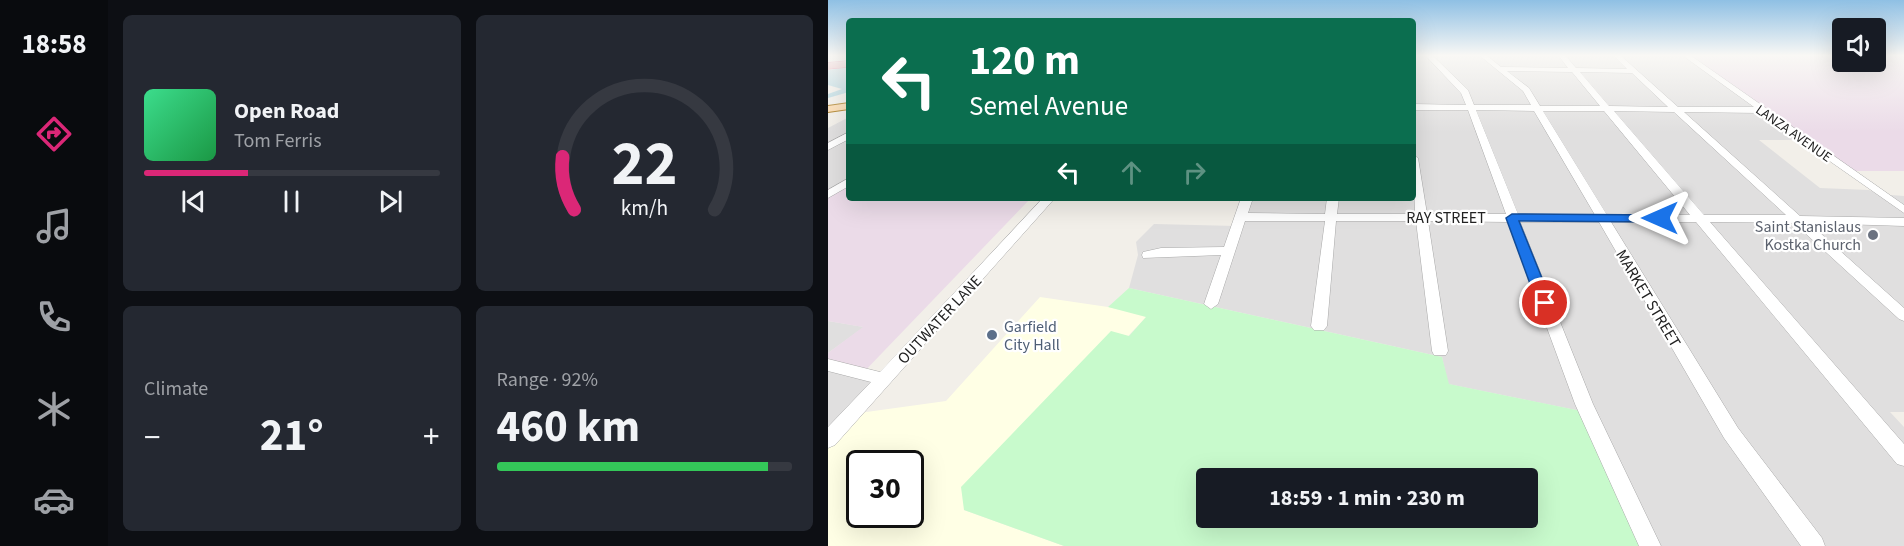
<!DOCTYPE html>
<html lang="en">
<head>
<meta charset="utf-8">
<style>
	body { margin:0; font-family:"Source Sans 3",sans-serif; background:#242831; color:#f1f3f6; height:100vh; display:flex; flex-direction:column; font-size:22px; white-space:nowrap }
	* { box-sizing:border-box; margin:0 }
	p { font-size:20px; color:#9ea1a6 }
	.icon { flex:none; width:33px; height:33px; fill:none; stroke:currentColor; stroke-width:2; stroke-linecap:round; stroke-linejoin:round }
	.map { position:relative; flex:1; overflow:hidden }
	.side { display:flex; flex-direction:column; gap:15px; padding:15px; background:#0d0f14; width:720px }
	.side>* { flex:none }
	.banner { position:absolute; left:18px; top:18px; width:570px; height:183px; border-radius:6px; box-shadow:0 6px 24px #0002; background:#0b6e4f; color:#fff; overflow:hidden }
	.tools { position:absolute; left:1004px; top:18px; display:grid; gap:12px }
	.tools a { display:grid; place-items:center; width:54px; height:54px; border-radius:6px; background:#171b24; box-shadow:0 6px 24px #0002; font-size:30px }
	.speed { position:absolute; left:18px; top:450px; display:flex; gap:12px; font-size:30px; font-weight:700; text-align:center }
	.speed>* { display:grid; place-content:center; width:78px; height:78px; border-radius:50%; background:#171b24; box-shadow:0 6px 24px #0002; line-height:1 }
	.speed .limit { border:3px solid #111; border-radius:9px; background:#fff; color:#111 }
	.pin { position:absolute; display:grid; place-items:center; width:51px; height:51px; color:#fff; margin:-26px; border:3px solid #fff; border-radius:50%; box-shadow:0 2px 6px #0007 }
	.me { position:absolute; width:66px; margin:-33px; rotate:270deg; stroke-linejoin:round; filter:drop-shadow(0 0 4px #0008) }
	.turn { display:flex; align-items:center; gap:21px; height:126px; padding:0 24px; font-size:27px }
	.turn .icon { width:78px; height:78px; stroke-width:2.5 }
	.turn b { display:block; font-size:42px; line-height:51px }
	.lanes { display:flex; align-items:center; height:57px; padding:0 24px; background:#0003; justify-content:center; gap:30px; direction:ltr }
	.lanes .off { opacity:.35 }
	.big { font-size:45px; font-weight:700; line-height:1.1 }
	.side .widget { flex:1; display:flex; flex-direction:column; justify-content:center; gap:9px; min-width:0; padding:0 21px; border-radius:9px; background:#242831 }
	.side .dial { align-items:center; gap:0 }
	.dial svg { height:156px; overflow:visible; fill:none; stroke:#363941; stroke-width:7; stroke-linecap:round; text-anchor:middle }
	.dial text { fill:#f1f3f6; stroke:none }
	.song { display:flex; align-items:center; gap:18px }
	.cover { width:72px; height:72px; border-radius:9px; background:linear-gradient(135deg,hsl(150 70% 55%),hsl(140 70% 35%)) }
	.played { height:6px; border-radius:3px; background:linear-gradient(90deg,#db2777 35%,#363941 35%) }
	.keys { display:flex; justify-content:space-around; direction:ltr }
	.heat { display:flex; justify-content:space-between; align-items:center; font-size:33px; direction:ltr }
	.charge { height:9px; border-radius:4px; background:linear-gradient(90deg,#34c759 92%,#363941 0) }
	.side .tiles { flex:1; display:grid; gap:15px; grid-template-columns:repeat(2,1fr) }
	.trip { position:absolute; left:368px; top:468px; width:342px; height:60px; border-radius:6px; background:#171b24; box-shadow:0 6px 24px #0002; font-weight:700; line-height:60px; text-align:center }
	main { display:flex; flex:1; min-height:0 }
	.tabs { display:flex; flex-direction:column; width:108px; justify-content:space-around; align-items:center; background:#090b0e; color:#9ea1a6 }
	.tabs .icon { width:42px; height:42px }
	.tabs .on { color:#db2777 }
	.tabs b { font-size:27px; color:#f1f3f6 }
	.map>svg:first-child { display:block }
	.residential { fill:#e0dfdf }
	.industrial { fill:#ebdbe8 }
	.education { fill:#ffffe5; fill-rule:evenodd }
	.park { fill:#c8facc; fill-rule:evenodd }
	.water { fill:#aad3df }
	.lines { fill:none; stroke-linecap:round; stroke-linejoin:round }
	.minor-casing { stroke:#a9a9a9; stroke-width:1 }
	.major-casing { stroke:#a06b00; stroke-width:2 }
	.highway-casing { stroke:#dc2a67; stroke-width:1 }
	.minor { fill:#fff; fill-rule:evenodd }
	.major { fill:#fcd6a4; fill-rule:evenodd }
	.highway { fill:#e892a2; fill-rule:evenodd }
	.route { fill:#1a73e8; stroke:#114b97; stroke-width:1.5 }
	.worship-dot { fill:#6b7280; stroke:#fff; stroke-width:2 }
	.service-dot { fill:#5c6f8a; stroke:#fff; stroke-width:2 }
	.labels { text-anchor:middle; stroke-width:4.5; stroke-linejoin:round; paint-order:stroke }
	.far-street-label { font-size:14px; fill:#222; stroke:#fff }
	.street-label { font-size:16px; fill:#222; stroke:#fff }
	.worship-label { font-size:16px; fill:#5b616d; stroke:#fff; text-anchor:end }
	.service-label { font-size:16px; fill:#4e5e75; stroke:#fff; text-anchor:start }
</style>
</head>
<body>
<main>
<nav class="tabs">
<b>18:58</b>
<svg class="icon on" aria-label="directions" viewBox="0 0 24 24"><path d="M12 3l9 9-9 9-9-9zM9 14v-3h6M13 9l2 2-2 2"/></svg>
<svg class="icon" aria-label="music" viewBox="0 0 24 24"><path d="M9 18V5l10-2v13"/><circle cx="6" cy="18" r="3"/><circle cx="16" cy="16" r="3"/></svg>
<svg class="icon" aria-label="phone" viewBox="0 0 24 24"><path d="M5 4h4l2 5-3 2q2 4 5 5l2-3 5 2v4C11 20 4 13 5 4z"/></svg>
<svg class="icon" aria-label="climate" viewBox="0 0 24 24"><path d="M12 3v18M4 7l16 10M4 17L20 7"/></svg>
<svg class="icon" aria-label="car" viewBox="0 0 24 24"><path d="M5 17H2v-5l4-1 3-4h7l3 4 3 1v5h-3M9 17h6M6 11h13"/><circle cx="7" cy="17" r="2"/><circle cx="17" cy="17" r="2"/></svg>
</nav>
<section class="side">
<div class="tiles">
<div class="widget">
<div class="song"><i class="cover"></i><div><b>Open Road</b><p>Tom Ferris</p></div></div>
<div class="played"></div>
<div class="keys"><svg class="icon" aria-label="previous" viewBox="0 0 24 24"><path d="M18 5L8 12l10 7zM5 5v14"/></svg><svg class="icon" aria-label="pause" viewBox="0 0 24 24"><path d="M8 5v14M16 5v14"/></svg><svg class="icon" aria-label="next" viewBox="0 0 24 24"><path d="M6 5l10 7-10 7zM19 5v14"/></svg></div>
</div>
<div class="widget dial"><svg viewBox="0 0 100 80">
<path d="M14 69A42 42 0 1 1 86 69"/>
<path d="M14 69A42 42 0 0 1 8 42" stroke="#db2777"/>
<text x="50" y="56" font-size="32" font-weight="700">22</text>
<text x="50" y="72" font-size="11">km/h</text>
</svg></div>
<div class="widget"><p>Climate</p>
<div class="heat"><a>−</a><b class="big">21°</b><a>+</a></div>
</div>
<div class="widget"><p>Range · 92%</p><b class="big">460 km</b><div class="charge"></div></div>
</div>
</section>
<div class="map">
<svg width="1076" height="546" viewBox="0 0 1076 546">
	<rect width="100%" height="100%" fill="#f2efe9"/>
	<g class="residential">
		<path d="M585 55H856L969 140H931L992 188 1041 190 1050 194 1076 196V412H1062L1076 427V546H819L758 412 620 384 614 357 301 288 310 255 308 242 326 224 409 226 418 198H585Z"/>
		<path d="M21 117V182L11 188H0V128Z"/>
		<path d="M0 321 36 327 0 353Z"/>
		<path d="M0 368 43 381 24 414 0 440Z"/>
	</g>
	<g class="industrial">
		<path d="M857 55H1014V62H1047V55H1076V171H1022Z"/>
		<path d="M21 182V198H203L31 377 0 368V353L35 327 0 321V188H11Z"/>
	</g>
	<path class="education" d="M212 297 280 307 319 316 136 510 236 546H0V440L24 414 118 401ZM32 464H82V514H32Z"/>
	<path class="park" d="M301 288 614 357 621 384 758 412 819 546H236L136 510 133 487 283 331 301 336 318 317 280 307ZM378 478H699V518H378Z"/>
	<path class="water" d="M21 67V92L0 98V94L14 89 0 85V70Z"/>
	<g class="lines">
		<g class="minor-casing">
			<g id="minor">
				<path d="M597 55H604L640 90 646 105H703L695 91 651 55H658L673 67 740 68 730 55H737L748 68 799 69 785 55H792L850 107H926L854 55H862L1076 205V213L933 113 856 112 972 216 1076 218V226L981 223 1076 308V321L1071 319 966 223 882 222 1076 444V466L1069 464 868 222H783L910 428 994 538 997 546H973L896 438 771 222H692L765 404 833 546H811L747 404 680 222 600 221 620 351 618 355H606L604 351 588 221H508L499 326 496 330H486L483 326 497 221H417L390 304 383 309 376 304 393 255 315 258 314 255 315 252 333 248 396 247 413 198H425L420 213 497 214 499 198H511L509 214H587L585 155 590 158 599 214H678L640 110H585V104L638 105 633 93ZM679 71 744 72 772 106H712L701 88ZM752 72 804 73 840 107 781 106ZM648 110 706 111 767 215 690 214ZM715 111H776L862 215H779ZM786 111 846 112 958 215H876Z"/>
				<path d="M21 132V139L0 150V143Z"/>
				<path d="M21 178V186L0 198V190Z"/>
				<path d="M215 198H227L7 445 0 448V427L43 382 0 371V359L52 372Z"/>
			</g>
		</g>
		<g class="major-casing">
			<path id="major" d="M21 103V109L0 112V106Z"/>
		</g>
		<g class="highway-casing">
			<path id="highway" d="M21 61V67L0 69V63Z"/>
		</g>
		<use href="#minor" class="minor"/>
		<use href="#major" class="major"/>
		<use href="#highway" class="highway"/>
	</g>
	<linearGradient id="sky" x2="0" y2="1"><stop stop-color="#8fc0e4"/><stop offset="0.42" stop-color="#f9f8f5"/><stop offset="1" stop-color="#f9f8f5" stop-opacity="0"/></linearGradient>
	<rect width="1076" height="132" fill="url(#sky)"/>
	<path class="route" d="M684 214 832 215 838 218 832 222 691 221 724 303 717 307 709 303 678 218Z"/>
	<circle class="worship-dot" cx="1045" cy="235" r="6"/>
	<circle class="service-dot" cx="164" cy="335" r="6"/>
	<g class="labels">
		<g class="far-street-label">
			<text transform="translate(966 133) rotate(35)" y="5">LANZA AVENUE</text>
		</g>
		<g class="street-label">
			<text x="618" y="223">RAY STREET</text>
			<text transform="translate(821 298) rotate(59)" y="6">MARKET STREET</text>
			<text transform="translate(111 319) rotate(-47)" y="6">OUTWATER LANE</text>
		</g>
		<g class="worship-label">
			<text x="1033" y="232">Saint Stanislaus<tspan x="1033" dy="18">Kostka Church</tspan></text>
		</g>
		<g class="service-label">
			<text x="176" y="332">Garfield<tspan x="176" dy="18">City Hall</tspan></text>
		</g>
	</g>
</svg>
<div class="tools">
<a><svg class="icon" aria-label="sound" viewBox="0 0 24 24"><path d="M4 9h4l5-4v14l-5-4H4zM17 9q2 3 0 6"/></svg></a>
</div>
<div class="speed"><div class="limit">30</div></div>
<div class="pin" style="left:717px;top:303px;background:#d93025"><svg class="icon" aria-label="arrive" viewBox="0 0 24 24"><path d="M6 21V4h12l-3 4 3 4H6"/></svg></div>
<svg class="me" style="left:832px;top:218px" viewBox="-20 -20 40 40"><path d="M0-17L14 15 0 8-14 15z" fill="#1a73e8" stroke="#fff" stroke-width="4"/></svg>
<div class="trip">18:59 · 1 min · 230 m</div>
<div class="banner">
<div class="turn"><svg class="icon" aria-label="left" viewBox="0 0 24 24"><path d="M17 20v-9H6M10 6l-5 5 5 5"/></svg><div><b>120 m</b>Semel Avenue</div></div>
<div class="lanes"><svg class="icon" aria-label="left" viewBox="0 0 24 24"><path d="M17 20v-9H6M10 6l-5 5 5 5"/></svg><svg class="icon off" aria-label="ahead" viewBox="0 0 24 24"><path d="M12 20V5M6 11l6-6 6 6"/></svg><svg class="icon off" aria-label="right" viewBox="0 0 24 24"><path d="M7 20v-9h11M14 6l5 5-5 5"/></svg></div>
</div>
</div>
</main>
</body>
</html>
